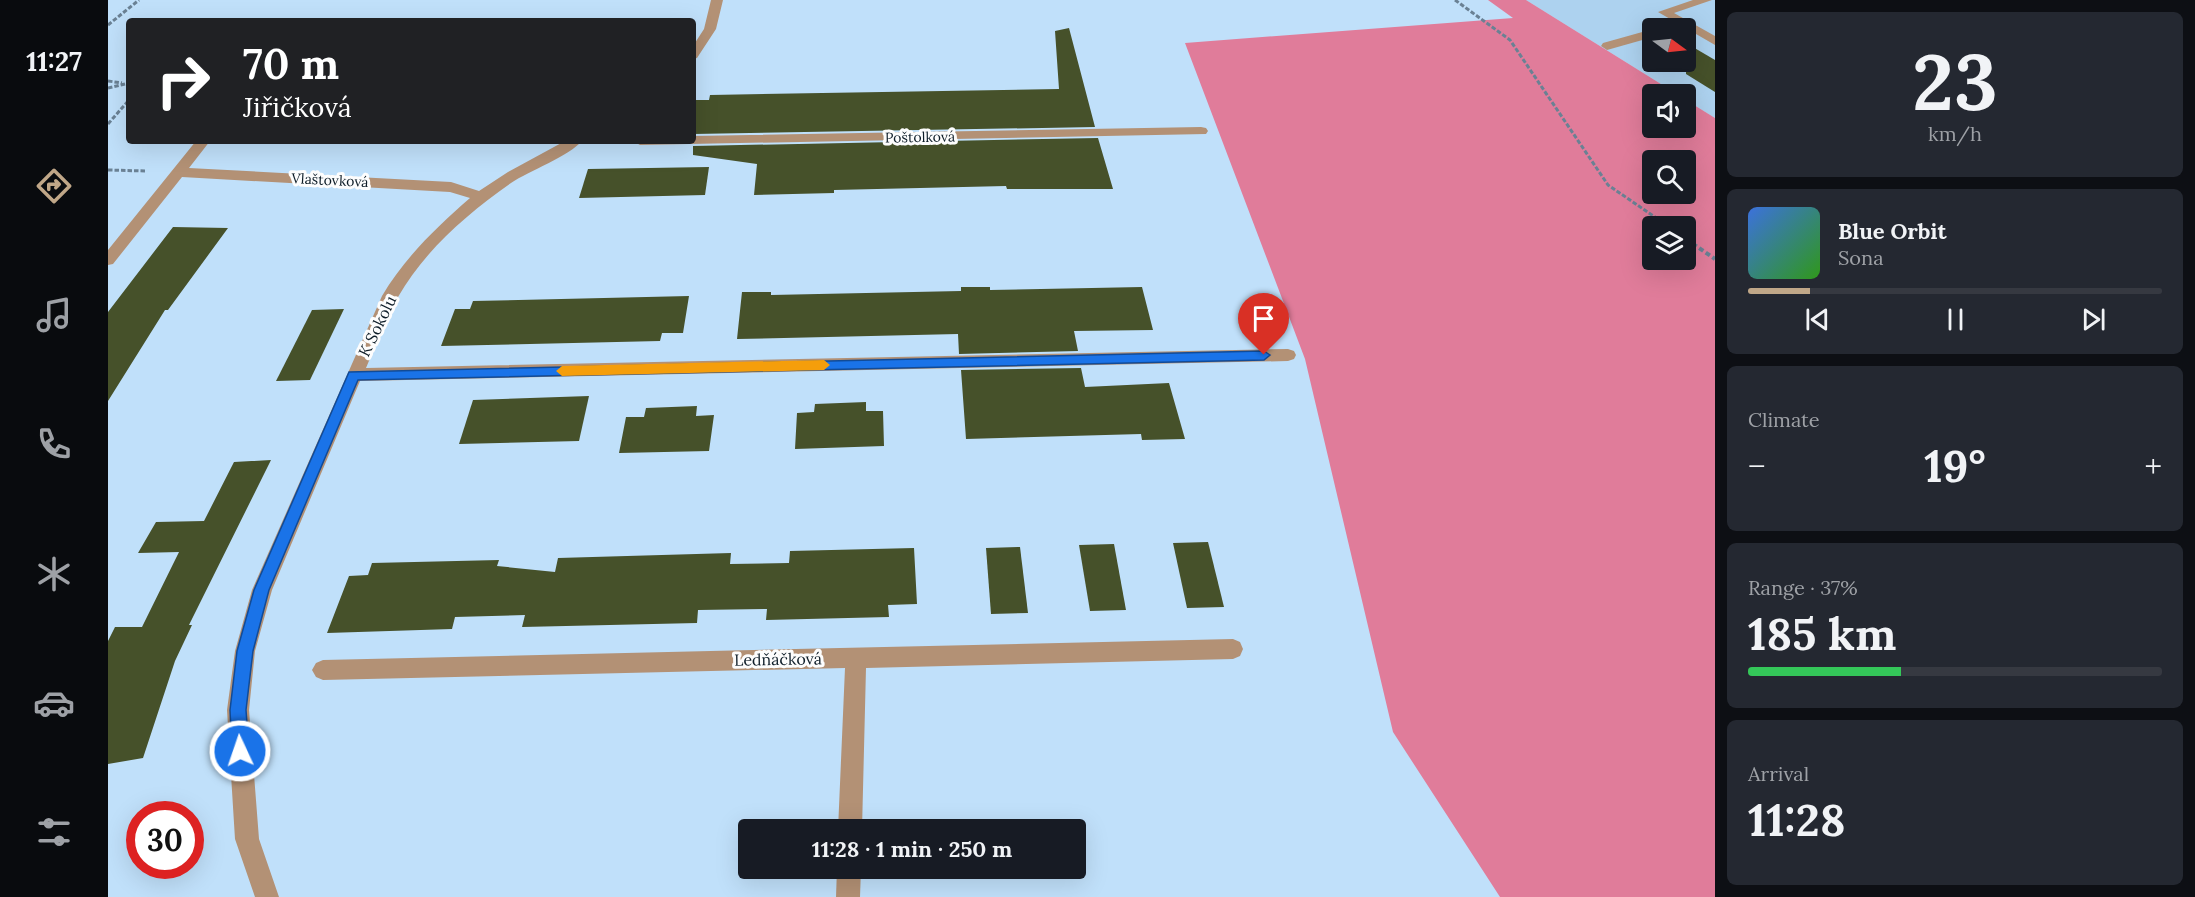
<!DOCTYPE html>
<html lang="en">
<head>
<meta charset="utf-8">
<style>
	body { margin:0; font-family:Lora,serif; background:#242831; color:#f1f3f6; height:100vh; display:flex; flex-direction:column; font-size:22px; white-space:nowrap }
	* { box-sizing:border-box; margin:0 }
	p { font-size:20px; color:#9ea1a6 }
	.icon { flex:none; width:33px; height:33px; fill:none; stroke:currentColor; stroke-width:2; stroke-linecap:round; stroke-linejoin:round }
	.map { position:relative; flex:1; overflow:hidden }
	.drawer { display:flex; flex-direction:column; gap:12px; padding:12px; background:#0d0f14; width:480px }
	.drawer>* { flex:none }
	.guide { position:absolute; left:18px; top:18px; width:570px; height:126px; border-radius:6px; box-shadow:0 6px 24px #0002; background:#202124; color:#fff; overflow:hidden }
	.needle { width:39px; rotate:105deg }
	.fabs { position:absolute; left:1534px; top:18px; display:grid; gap:12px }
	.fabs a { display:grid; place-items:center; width:54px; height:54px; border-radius:6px; background:#171b24; box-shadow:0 6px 24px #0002; font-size:30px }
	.speed { position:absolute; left:18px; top:801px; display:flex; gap:12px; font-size:30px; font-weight:700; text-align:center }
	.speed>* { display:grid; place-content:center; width:78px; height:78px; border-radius:50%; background:#171b24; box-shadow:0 6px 24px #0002; line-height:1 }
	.speed .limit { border:9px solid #d22; background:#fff; color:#111 }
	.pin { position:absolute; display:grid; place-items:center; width:51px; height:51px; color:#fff; margin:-62px -26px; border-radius:50% 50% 50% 0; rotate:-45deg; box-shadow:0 0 6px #0007 }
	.pin .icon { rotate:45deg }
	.me { position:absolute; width:66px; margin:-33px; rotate:357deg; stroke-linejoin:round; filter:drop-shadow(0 0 4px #0008) }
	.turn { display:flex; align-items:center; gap:21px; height:126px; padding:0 18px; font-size:27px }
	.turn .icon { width:78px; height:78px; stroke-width:2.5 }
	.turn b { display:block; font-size:42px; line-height:51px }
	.big { font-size:45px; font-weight:700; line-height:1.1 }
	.drawer .card { flex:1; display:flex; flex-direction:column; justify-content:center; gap:9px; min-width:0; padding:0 21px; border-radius:9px; background:#242831 }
	.drawer .dial { align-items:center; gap:0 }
	.dial b { font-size:78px; line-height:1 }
	.song { display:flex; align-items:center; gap:18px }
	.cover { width:72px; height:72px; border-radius:9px; background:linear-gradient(135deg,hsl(220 70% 55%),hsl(110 70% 35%)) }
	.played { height:6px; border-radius:3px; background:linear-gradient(90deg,#c0a788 15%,#363941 15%) }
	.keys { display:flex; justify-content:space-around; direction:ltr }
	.heat { display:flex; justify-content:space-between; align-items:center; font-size:33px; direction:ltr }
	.charge { height:9px; border-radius:4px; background:linear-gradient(90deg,#34c759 37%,#363941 0) }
	.trip { position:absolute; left:630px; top:819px; width:348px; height:60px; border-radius:6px; background:#171b24; box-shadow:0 6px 24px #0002; font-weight:700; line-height:60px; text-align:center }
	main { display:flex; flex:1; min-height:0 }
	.menu { display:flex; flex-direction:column; width:108px; justify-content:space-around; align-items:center; background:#090b0e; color:#9ea1a6 }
	.menu .icon { width:42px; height:42px }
	.menu .active { color:#c0a788 }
	.menu b { font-size:27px; color:#f1f3f6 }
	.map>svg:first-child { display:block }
	.built { fill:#add2ef; fill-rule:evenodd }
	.forest { fill:#e07c9a; fill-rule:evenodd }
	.building { fill:#46512a }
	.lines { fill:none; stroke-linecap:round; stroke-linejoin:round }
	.path-far1 { stroke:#6a8194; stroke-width:3; stroke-dasharray:4.5 2; stroke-linecap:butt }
	.path { stroke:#6a8194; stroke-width:4; stroke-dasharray:5 3; stroke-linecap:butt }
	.minor { fill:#b39175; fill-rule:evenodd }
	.route { fill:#1a73e8; stroke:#114b97; stroke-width:1.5 }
	.slow { fill:#f59e0b }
	.labels { text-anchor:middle; stroke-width:6; stroke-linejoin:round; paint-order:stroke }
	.far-street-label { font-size:14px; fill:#0e1d28; stroke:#fdfdfd }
	.street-label { font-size:16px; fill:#0e1d28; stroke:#fdfdfd }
</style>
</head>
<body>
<main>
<nav class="menu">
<b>11:27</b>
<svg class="icon active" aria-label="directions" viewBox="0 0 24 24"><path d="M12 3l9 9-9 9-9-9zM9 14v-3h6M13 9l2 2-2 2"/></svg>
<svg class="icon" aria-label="music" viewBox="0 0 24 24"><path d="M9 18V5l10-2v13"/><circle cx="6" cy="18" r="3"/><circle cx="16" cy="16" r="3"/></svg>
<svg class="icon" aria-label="phone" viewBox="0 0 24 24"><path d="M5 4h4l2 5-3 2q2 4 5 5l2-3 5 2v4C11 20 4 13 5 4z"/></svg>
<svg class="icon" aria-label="climate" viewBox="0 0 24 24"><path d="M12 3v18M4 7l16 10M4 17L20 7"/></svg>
<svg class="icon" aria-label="car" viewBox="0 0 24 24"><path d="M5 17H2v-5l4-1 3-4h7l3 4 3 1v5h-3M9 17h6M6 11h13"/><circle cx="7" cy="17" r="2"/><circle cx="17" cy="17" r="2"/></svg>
<svg class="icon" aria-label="filters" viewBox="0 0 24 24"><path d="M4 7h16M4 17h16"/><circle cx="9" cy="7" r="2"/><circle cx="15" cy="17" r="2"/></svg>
</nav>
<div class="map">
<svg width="1607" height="897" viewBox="0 0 1607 897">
	<rect width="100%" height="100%" fill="#c0e0fa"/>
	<path class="built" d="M1418 0H1607V118L1578 100V94H1569ZM1545 28H1578V62H1545Z"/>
	<path class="forest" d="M1380 0H1418L1569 94H1545V128H1578V100L1607 118V897H1392L1285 732 1197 359 1077 43 1405 18ZM1545 160H1578V194H1545ZM1545 226H1578V260H1545Z"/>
	<g class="building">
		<path d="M961 28 987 127 585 134 588 100H601L602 95 951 89 947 31Z"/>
		<path d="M1578 43 1607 60V92L1578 74Z"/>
		<path d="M990 138 1005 189H899L898 186 726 190V193L646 195 649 164 585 155V146Z"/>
		<path d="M601 167 597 195 471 198 480 169Z"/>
		<path d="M65 227 120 228 60 310H57L0 401V312Z"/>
		<path d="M853 287H882V290L1034 287 1045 330 966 331 970 351 851 354 850 334 629 339 634 292H663V295L853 291Z"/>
		<path d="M581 296 575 333H554L552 341 333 346 347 309H362L365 301Z"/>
		<path d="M236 309 202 380 168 381 204 310Z"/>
		<path d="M973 368 977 387 1061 383 1077 439 1034 440 1033 434 858 439 853 370Z"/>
		<path d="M481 396 471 441 351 444 365 400Z"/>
		<path d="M758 402V411H775L776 446 687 449 689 413 706 412 707 404Z"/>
		<path d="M589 406 588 416 606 415 601 451 511 453 518 417H536L538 408Z"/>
		<path d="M163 460 81 625H84L67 661 35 758 0 764V641L7 627H34L71 552 30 553 48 522 96 521 126 462Z"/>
		<path d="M1100 542 1116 607 1079 608 1065 543Z"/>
		<path d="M1006 544 1018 610 982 611 971 545Z"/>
		<path d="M912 547 920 613 883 614 878 548Z"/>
		<path d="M806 548 809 604 780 605 781 617 658 620 659 609 590 610 589 623 414 627 417 615 347 617 344 629 219 633 241 576 260 575 264 563 391 560 389 566 447 572 450 558 623 553 622 564 681 563 682 551Z"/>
	</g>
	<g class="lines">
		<g class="path-far1">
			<path d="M1347 0 1402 40 1500 185 1560 226"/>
			<path d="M0 25 31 0"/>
			<path d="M0 81 14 83"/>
			<path d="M0 88 21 83"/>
			<path d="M0 124 21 100"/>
			<path d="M0 170 38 171"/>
		</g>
		<path class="path" d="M1578 239 1607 259"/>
		<g class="minor">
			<path d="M603 0H615L608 29 589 58 585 59V46L596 29Z"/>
			<path d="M1585 0H1604L1566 13 1607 36V45L1550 12Z"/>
			<path d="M1545 29V37L1499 50 1493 46 1495 43Z"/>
			<path d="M1093 127 1098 128 1100 131 1098 134 532 145 525 141H585V136Z"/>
			<path d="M88 141H102L81 168 343 182 371 191 400 172 457 141H474C461 156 421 171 403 183 359 214 317 250 290 297 277 319 268 345 258 368L1180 349 1186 351 1188 355 1186 359 1180 361 252 381 164 590 147 651 141 710 151 839 171 897H147L127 839 119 710 127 651 144 590 274 296C297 257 329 227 362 198L342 192 74 177 5 264 0 265V250Z"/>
			<path d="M1125 639 1132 642 1135 649 1132 656 1125 659 758 668 754 830H730L737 668 215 680 208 677 204 670 208 663 215 660Z"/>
			<path d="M729 868H753L752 897H728Z"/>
		</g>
	</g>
	<path class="route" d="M1156 351 1162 355 1156 360 250 380 161 590 145 651 138 710 141 751 138 757 132 760 126 757 124 751 122 710 129 651 146 590 241 372Z"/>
	<path class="slow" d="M716 360 722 365 716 370 454 376 448 371 454 366Z"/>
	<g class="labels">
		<g class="far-street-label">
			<text transform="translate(812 137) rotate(-1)" y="5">Poštolková</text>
			<text transform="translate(222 180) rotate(3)" y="5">Vlaštovková</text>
		</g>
		<g class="street-label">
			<text transform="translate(269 326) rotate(-64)" y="6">K Sokolu</text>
			<text transform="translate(670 659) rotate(-1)" y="6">Ledňáčková</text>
		</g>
	</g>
</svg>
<div class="fabs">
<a><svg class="needle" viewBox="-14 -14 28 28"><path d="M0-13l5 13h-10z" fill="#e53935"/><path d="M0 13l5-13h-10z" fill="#9ea1a6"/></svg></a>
<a><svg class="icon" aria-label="sound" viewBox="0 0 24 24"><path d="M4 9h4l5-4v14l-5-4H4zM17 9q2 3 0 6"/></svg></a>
<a><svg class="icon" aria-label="search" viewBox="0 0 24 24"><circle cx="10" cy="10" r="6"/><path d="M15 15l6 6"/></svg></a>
<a><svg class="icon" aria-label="layers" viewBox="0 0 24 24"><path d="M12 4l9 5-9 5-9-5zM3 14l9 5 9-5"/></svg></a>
</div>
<div class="speed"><div class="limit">30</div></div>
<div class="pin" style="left:1156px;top:355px;background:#d93025"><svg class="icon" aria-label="arrive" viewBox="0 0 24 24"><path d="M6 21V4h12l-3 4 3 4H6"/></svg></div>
<svg class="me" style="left:132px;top:751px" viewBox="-20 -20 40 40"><circle r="17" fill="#1a73e8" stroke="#fff" stroke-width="3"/><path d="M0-11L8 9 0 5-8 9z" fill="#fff"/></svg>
<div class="trip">11:28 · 1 min · 250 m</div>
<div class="guide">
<div class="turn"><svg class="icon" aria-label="right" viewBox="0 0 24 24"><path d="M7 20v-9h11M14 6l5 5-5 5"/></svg><div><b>70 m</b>Jiřičková</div></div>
</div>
</div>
<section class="drawer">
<div class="card dial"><b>23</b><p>km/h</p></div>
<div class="card">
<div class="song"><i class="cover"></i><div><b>Blue Orbit</b><p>Sona</p></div></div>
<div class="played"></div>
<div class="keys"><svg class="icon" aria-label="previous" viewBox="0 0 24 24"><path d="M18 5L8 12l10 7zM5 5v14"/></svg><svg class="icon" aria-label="pause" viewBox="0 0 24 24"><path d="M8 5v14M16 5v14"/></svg><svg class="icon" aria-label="next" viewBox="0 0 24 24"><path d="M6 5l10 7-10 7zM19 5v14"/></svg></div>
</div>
<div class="card"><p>Climate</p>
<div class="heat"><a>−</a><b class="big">19°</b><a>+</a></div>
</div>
<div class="card"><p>Range · 37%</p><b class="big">185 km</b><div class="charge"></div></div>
<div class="card"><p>Arrival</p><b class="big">11:28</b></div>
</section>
</main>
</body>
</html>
